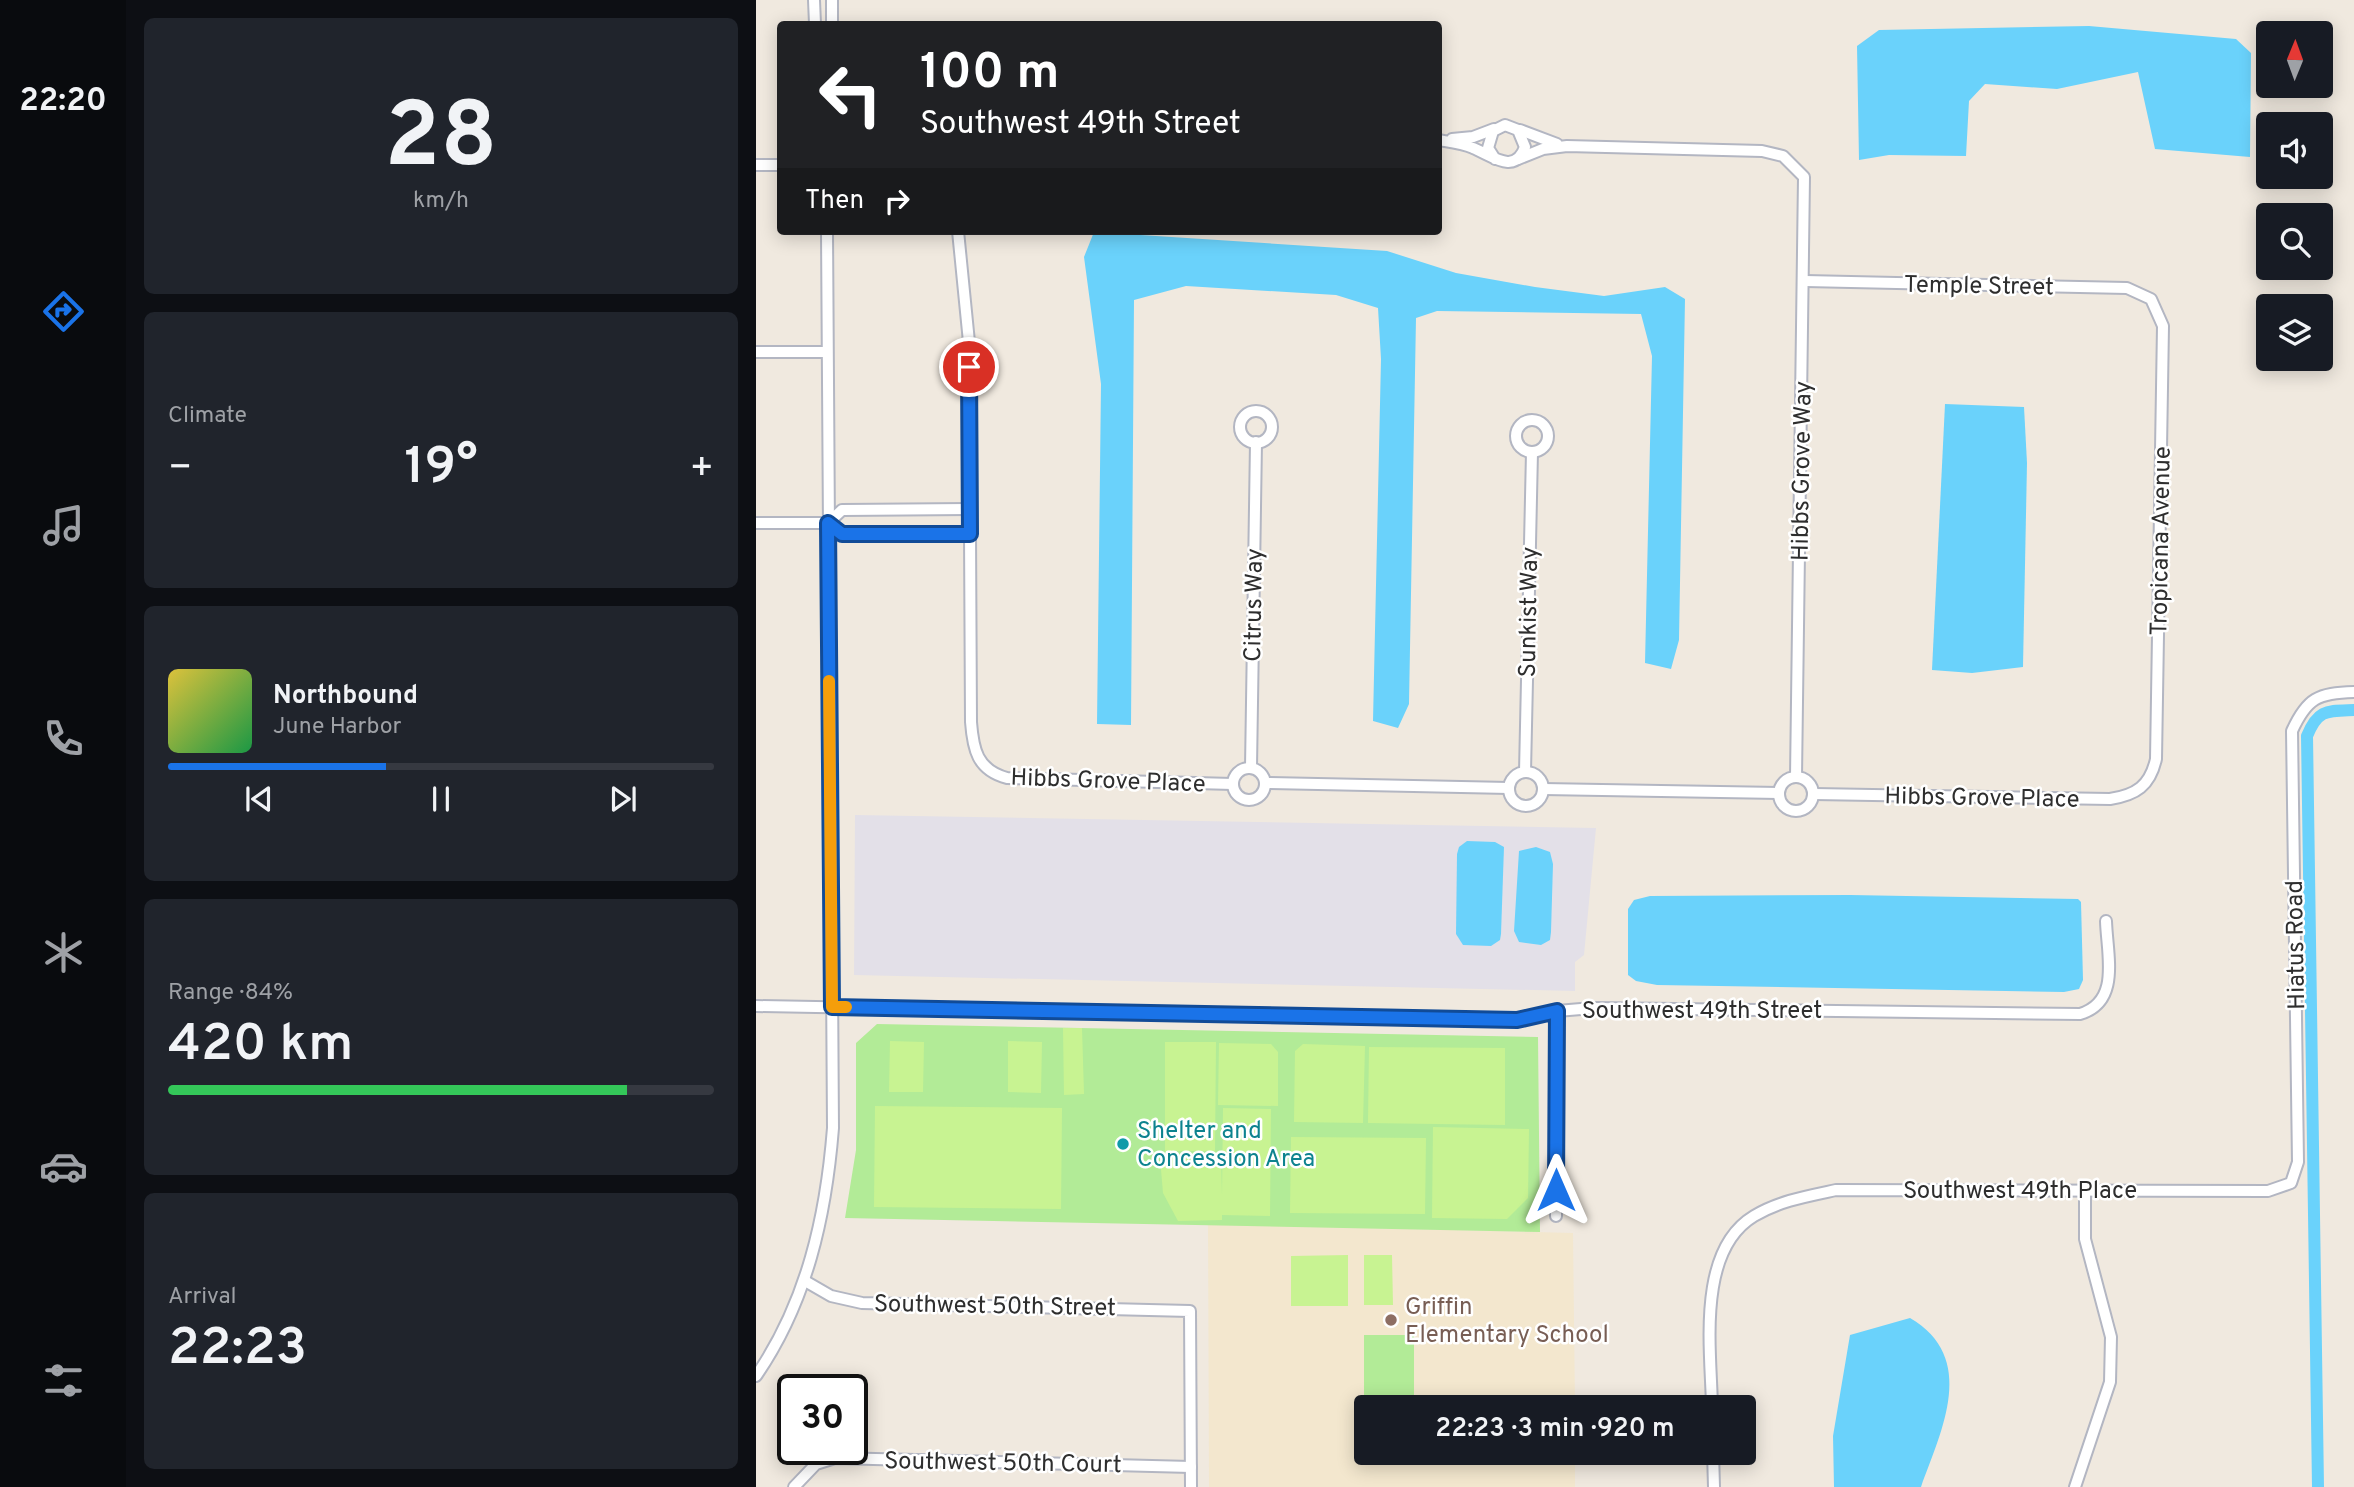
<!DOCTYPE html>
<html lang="en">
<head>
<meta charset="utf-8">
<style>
	body { margin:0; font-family:Overpass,sans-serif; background:#20242c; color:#f1f3f6; height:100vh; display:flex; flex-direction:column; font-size:26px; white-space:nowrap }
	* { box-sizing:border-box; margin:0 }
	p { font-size:23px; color:#9ea1a6 }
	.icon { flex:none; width:38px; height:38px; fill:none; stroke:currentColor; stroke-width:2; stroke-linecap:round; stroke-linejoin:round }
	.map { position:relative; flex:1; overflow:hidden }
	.drawer { display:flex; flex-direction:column; gap:18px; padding:18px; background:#0d0f14; width:630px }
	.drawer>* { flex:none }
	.top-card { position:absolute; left:21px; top:21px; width:665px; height:214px; border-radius:7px; box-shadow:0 4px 18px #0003; background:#202124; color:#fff; overflow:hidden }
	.needle { width:46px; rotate:1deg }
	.fabs { position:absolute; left:1500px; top:21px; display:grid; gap:14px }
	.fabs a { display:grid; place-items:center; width:77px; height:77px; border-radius:7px; background:#171b24; box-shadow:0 4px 18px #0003; font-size:35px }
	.speed { position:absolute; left:21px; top:1374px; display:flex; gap:14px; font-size:35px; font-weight:700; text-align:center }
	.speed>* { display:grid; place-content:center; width:91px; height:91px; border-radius:50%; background:#171b24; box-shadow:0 4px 18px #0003; line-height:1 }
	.speed .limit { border:4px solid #111; border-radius:10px; background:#fff; color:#111 }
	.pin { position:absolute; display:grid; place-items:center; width:60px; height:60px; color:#fff; margin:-30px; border:4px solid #fff; border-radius:50%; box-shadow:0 2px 7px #0007 }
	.me { position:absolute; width:77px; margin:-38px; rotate:0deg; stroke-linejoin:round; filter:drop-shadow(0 0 5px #0008) }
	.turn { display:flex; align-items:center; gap:24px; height:147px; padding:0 28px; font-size:32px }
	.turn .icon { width:91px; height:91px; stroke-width:2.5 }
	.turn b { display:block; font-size:49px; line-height:60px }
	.then { display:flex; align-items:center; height:66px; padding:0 28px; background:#0003; gap:14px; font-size:26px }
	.big { font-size:52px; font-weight:600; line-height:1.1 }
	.drawer .tile { flex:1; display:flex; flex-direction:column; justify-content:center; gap:10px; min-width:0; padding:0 24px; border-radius:10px; background:#20242c }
	.drawer .dial { align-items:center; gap:0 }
	.dial b { font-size:91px; line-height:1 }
	.song { display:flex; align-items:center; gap:21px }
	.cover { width:84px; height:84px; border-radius:10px; background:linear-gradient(135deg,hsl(50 70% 55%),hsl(140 70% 35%)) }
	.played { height:7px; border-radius:4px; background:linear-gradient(90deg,#1a73e8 40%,#363941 40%) }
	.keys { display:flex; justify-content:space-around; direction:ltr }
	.heat { display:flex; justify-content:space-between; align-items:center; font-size:38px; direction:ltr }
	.charge { height:10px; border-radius:5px; background:linear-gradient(90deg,#34c759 84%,#363941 0) }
	.trip { position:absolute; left:598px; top:1395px; width:402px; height:70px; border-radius:7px; background:#171b24; box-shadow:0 4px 18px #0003; font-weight:600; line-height:70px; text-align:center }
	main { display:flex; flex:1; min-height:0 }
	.tabs { display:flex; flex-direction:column; width:126px; justify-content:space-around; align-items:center; background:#090b0e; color:#9ea1a6 }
	.tabs .icon { width:49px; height:49px }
	.tabs .active { color:#1a73e8 }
	.tabs b { font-size:32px; color:#f1f3f6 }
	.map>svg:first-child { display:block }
	.industrial { fill:#e3e0e8 }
	.education { fill:#f3e7ce }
	.green { fill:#b2eb97 }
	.pitch { fill:#c8f392 }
	.water { fill:#6ad2fb }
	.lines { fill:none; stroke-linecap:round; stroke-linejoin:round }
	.canal { stroke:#6ad2fb; stroke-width:12 }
	.street-casing { stroke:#b3b6c2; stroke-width:14 }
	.street { stroke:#fff; stroke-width:10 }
	.route-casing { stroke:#114b97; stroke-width:18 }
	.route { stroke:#1a73e8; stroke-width:12 }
	.slow { stroke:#f59e0b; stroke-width:12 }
	.culture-dot { fill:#0f9aa8; stroke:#fff; stroke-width:2.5 }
	.education-dot { fill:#8d6e63; stroke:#fff; stroke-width:2.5 }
	.labels { text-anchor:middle; stroke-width:5; stroke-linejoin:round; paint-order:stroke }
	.street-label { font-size:24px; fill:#2e2e2e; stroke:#fff }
	.culture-label { font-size:24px; fill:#0d838f; stroke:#fff; text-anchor:start }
	.education-label { font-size:24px; fill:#785e54; stroke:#fff; text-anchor:start }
</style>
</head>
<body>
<main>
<nav class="tabs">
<b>22:20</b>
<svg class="icon active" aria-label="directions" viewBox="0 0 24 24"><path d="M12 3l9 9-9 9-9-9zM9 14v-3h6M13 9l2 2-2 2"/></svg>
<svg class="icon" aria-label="music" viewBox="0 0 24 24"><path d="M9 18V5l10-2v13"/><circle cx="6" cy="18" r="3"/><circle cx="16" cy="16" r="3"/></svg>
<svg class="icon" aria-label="phone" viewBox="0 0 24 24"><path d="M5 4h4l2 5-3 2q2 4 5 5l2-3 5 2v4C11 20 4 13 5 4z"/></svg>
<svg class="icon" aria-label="climate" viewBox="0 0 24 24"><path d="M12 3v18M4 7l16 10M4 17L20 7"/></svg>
<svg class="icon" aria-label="car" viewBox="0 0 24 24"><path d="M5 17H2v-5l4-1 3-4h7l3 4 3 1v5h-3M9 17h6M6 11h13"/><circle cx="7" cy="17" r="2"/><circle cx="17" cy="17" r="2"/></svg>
<svg class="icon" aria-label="filters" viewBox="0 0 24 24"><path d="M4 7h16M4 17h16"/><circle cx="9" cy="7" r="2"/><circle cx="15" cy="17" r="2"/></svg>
</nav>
<section class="drawer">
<div class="tile dial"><b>28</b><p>km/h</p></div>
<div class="tile"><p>Climate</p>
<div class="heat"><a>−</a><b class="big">19°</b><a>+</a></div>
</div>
<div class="tile">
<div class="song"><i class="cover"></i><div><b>Northbound</b><p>June Harbor</p></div></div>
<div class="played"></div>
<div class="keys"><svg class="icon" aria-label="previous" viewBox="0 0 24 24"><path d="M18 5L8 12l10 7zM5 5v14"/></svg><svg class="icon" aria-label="pause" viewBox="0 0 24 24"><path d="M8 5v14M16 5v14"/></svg><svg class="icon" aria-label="next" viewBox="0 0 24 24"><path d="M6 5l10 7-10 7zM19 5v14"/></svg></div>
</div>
<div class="tile"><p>Range · 84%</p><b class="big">420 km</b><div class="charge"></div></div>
<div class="tile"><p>Arrival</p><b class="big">22:23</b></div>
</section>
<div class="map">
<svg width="1598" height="1487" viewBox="0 0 1598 1487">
	<rect width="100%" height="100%" fill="#f0e9df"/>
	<path class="industrial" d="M99 815 840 828 828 955 819 962V991L98 975Z"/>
	<path class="education" d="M452 1224 817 1233 819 1407H611V1452L819 1453V1487H453Z"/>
	<g class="green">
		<path d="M121 1024 782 1037 784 1232 89 1218 100 1150V1043Z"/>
		<path d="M608 1335H658V1398L608 1399Z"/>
	</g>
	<g class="pitch">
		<path d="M307 1028H326L328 1094 308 1095Z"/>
		<path d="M134 1041 168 1042 167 1092H133Z"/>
		<path d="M252 1041 286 1042 285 1093 252 1092Z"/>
		<path d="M409 1042H460L459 1151H409Z"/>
		<path d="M463 1043 515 1044 522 1052V1106L462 1105Z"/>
		<path d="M547 1044 609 1046 607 1123 538 1122 539 1051Z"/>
		<path d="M613 1047 749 1048V1125L612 1123Z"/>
		<path d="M119 1106 306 1108 305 1209 118 1207Z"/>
		<path d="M467 1108 515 1109 514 1216 466 1215V1220L422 1221 407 1193 404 1158 465 1157 466 1195Z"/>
		<path d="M677 1127 773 1129 772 1198 751 1219 676 1218Z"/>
		<path d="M535 1137 670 1138 669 1214 534 1213Z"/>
		<path d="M592 1255V1306H535V1256Z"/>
		<path d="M608 1255H636L637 1305H608Z"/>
	</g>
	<g class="water">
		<path d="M1333 26 1480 39 1495 53 1494 157 1399 149 1382 72 1301 89 1229 84 1213 101 1210 156 1133 155 1103 160 1101 46 1123 30Z"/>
		<path d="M338 232 631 251 700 273 779 287 848 296 909 287 929 299 923 640 915 669 889 663 896 356 885 314 681 311 660 318 653 704 642 728 617 721 625 359 622 308 580 295 430 286 378 300 375 725 341 724 345 384 328 257Z"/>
		<path d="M1189 404 1268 407 1271 463 1267 667 1216 673 1176 670Z"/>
		<path d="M711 841 739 842 748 847 745 934 744 940 735 946 707 945 700 934 701 854 703 847Z"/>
		<path d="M780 847 794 852 797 864 795 932 794 940 785 945 763 942 758 931 763 851Z"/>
		<path d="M1094 895 1322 899 1325 902 1327 980 1323 989 1308 992 901 985 880 981 872 975V909L878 900 894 896Z"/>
		<path d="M1154 1318C1222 1358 1186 1429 1165 1487H1078L1077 1436 1094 1335Z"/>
	</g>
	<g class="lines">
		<path class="canal" d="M1562 1487 1551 736C1562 709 1571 711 1598 710"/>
		<g class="street-casing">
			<g id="street">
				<path d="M58 0 59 24"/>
				<path d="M76 0V24"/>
				<path d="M764 130 801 144"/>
				<path d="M696 139 717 137 738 129"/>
				<path d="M682 140C694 142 706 143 717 148 735 155 759 176 769 147L762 130 749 125 737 131 732 148 739 159"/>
				<path d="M762 159 787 149 811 146 1006 151 1027 156 1048 177 1040 777"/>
				<path d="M0 165H24"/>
				<path d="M202 231 213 342 215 722C217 749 221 770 251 778L477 784"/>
				<path d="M1049 281 1371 288 1395 299 1407 326 1400 759C1394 786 1380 795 1354 799L1058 794"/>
				<path d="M0 352H70"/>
				<circle cx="500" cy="427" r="16"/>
				<circle cx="776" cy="436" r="16"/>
				<path d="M0 523H72L86 534H214"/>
				<path d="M72 523 86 510 213 509"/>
				<circle cx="493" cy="784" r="16"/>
				<path d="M495 768 500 442"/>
				<path d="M769 772 776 452"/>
				<circle cx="770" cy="789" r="17"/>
				<circle cx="1040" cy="794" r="17"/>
				<path d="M510 783 753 788"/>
				<path d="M787 789 1023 793"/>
				<path d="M0 1006 761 1020 801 1011 837 1008 1324 1014C1365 1002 1351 955 1350 921"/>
				<path d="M800 1216 801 1011"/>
				<path d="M49 1281 75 1296 106 1303 434 1311 435 1487"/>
				<path d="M0 1376C51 1302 70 1216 77 1128L71 231"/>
				<path d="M956 1407C955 1350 940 1251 998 1216 1023 1201 1052 1196 1080 1190L1512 1191 1535 1183 1542 1162 1536 731C1551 698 1562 693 1598 692"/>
				<path d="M957 1452 958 1487"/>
				<path d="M38 1487 60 1464 79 1458 435 1467"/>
				<path d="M1319 1487 1354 1382 1355 1337 1329 1239V1189"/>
			</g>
		</g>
		<use href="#street" class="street"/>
	</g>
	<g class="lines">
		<g class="route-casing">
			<path id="route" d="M213 367 214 534H86L72 523 76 1007 761 1020 801 1011 800 1190"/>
		</g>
		<use href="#route" class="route"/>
		<path class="slow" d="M73 681 76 1007H90"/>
	</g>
	<circle class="culture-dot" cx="367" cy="1144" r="7"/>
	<circle class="education-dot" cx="635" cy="1320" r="7"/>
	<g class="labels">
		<g class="street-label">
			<text transform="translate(1223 285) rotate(1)" y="8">Temple Street</text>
			<text transform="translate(1045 471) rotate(-89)" y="8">Hibbs Grove Way</text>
			<text transform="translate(1404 541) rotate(-89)" y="8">Tropicana Avenue</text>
			<text transform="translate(497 605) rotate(-89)" y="8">Citrus Way</text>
			<text transform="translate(772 612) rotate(-89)" y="8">Sunkist Way</text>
			<text transform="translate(352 780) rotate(2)" y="8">Hibbs Grove Place</text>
			<text transform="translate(1226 797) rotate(1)" y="8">Hibbs Grove Place</text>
			<text transform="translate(1539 945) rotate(-91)" y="8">Hiatus Road</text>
			<text x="946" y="1018">Southwest 49th Street</text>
			<text x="1264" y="1198">Southwest 49th Place</text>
			<text transform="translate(239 1305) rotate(1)" y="8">Southwest 50th Street</text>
			<text transform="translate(247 1462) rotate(1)" y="8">Southwest 50th Court</text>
		</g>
		<g class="culture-label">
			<text x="381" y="1138">Shelter and<tspan x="381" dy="28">Concession Area</tspan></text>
		</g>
		<g class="education-label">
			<text x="649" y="1314">Griffin<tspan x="649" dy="28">Elementary School</tspan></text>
		</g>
	</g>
</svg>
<div class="fabs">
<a><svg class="needle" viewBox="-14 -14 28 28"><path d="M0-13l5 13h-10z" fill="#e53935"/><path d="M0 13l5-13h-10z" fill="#9ea1a6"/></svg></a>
<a><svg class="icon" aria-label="sound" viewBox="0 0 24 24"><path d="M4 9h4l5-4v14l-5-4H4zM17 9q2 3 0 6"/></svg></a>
<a><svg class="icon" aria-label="search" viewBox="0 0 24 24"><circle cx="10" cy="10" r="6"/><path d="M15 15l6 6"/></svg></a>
<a><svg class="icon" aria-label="layers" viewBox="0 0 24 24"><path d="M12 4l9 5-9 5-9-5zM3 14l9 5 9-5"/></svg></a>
</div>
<div class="speed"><div class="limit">30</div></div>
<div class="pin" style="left:213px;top:367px;background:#d93025"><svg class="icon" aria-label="arrive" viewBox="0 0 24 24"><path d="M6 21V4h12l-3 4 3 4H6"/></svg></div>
<svg class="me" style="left:800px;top:1190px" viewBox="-20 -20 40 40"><path d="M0-17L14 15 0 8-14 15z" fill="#1a73e8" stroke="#fff" stroke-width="4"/></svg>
<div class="trip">22:23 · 3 min · 920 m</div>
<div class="top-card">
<div class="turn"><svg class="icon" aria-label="left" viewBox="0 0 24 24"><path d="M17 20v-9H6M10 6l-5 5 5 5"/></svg><div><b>100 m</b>Southwest 49th Street</div></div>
<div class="then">Then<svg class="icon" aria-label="right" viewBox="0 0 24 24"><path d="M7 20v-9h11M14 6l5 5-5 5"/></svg></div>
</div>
</div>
</main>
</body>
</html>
